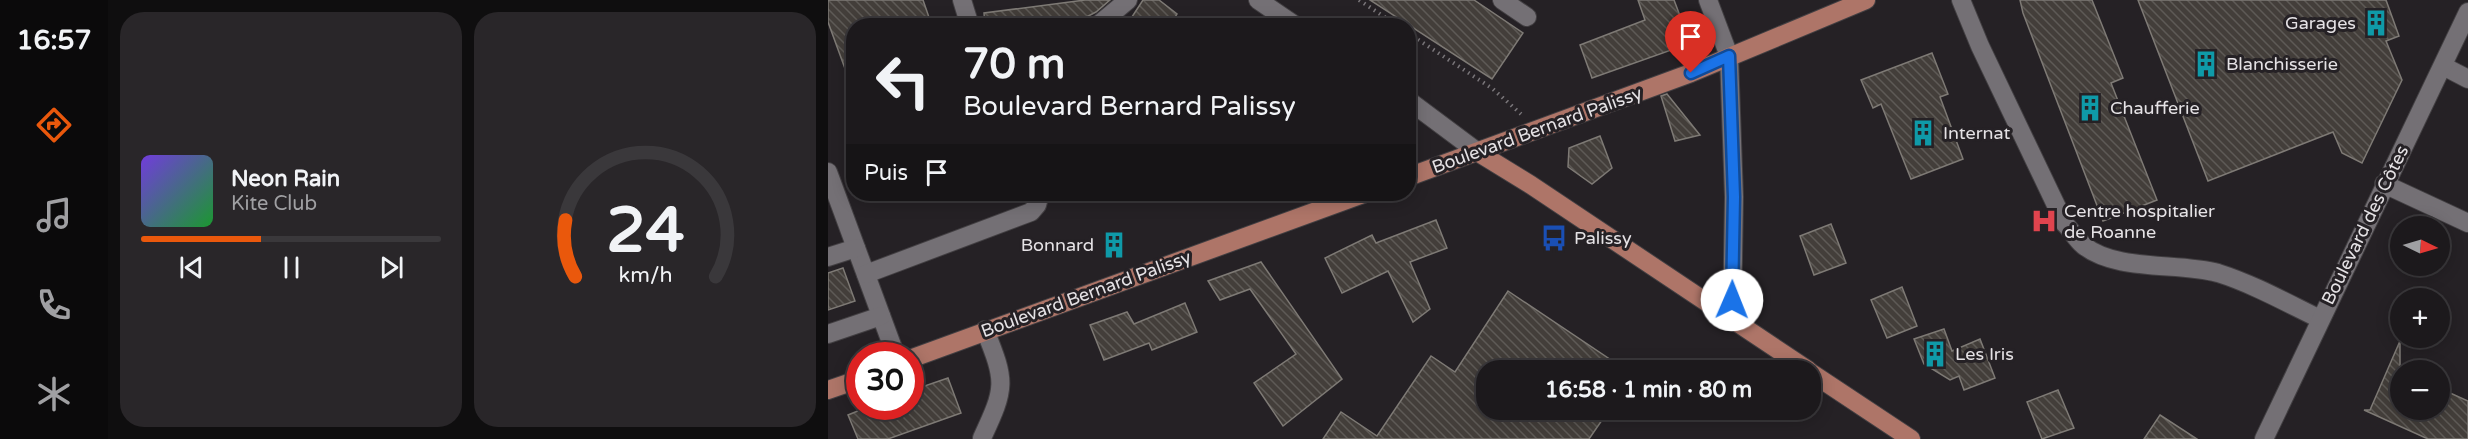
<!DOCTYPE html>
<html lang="fr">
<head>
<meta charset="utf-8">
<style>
	body { margin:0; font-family:"Varela Round",sans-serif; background:#292629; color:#f1f3f6; height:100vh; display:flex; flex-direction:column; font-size:22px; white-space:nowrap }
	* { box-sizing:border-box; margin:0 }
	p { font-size:20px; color:#a0a0a3 }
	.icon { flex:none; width:33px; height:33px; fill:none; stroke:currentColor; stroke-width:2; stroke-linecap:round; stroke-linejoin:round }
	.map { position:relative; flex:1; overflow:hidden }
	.details { display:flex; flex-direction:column; gap:12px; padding:12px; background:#0f0e0f; width:720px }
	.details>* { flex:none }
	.banner { position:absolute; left:18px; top:18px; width:570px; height:183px; border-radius:24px; box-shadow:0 3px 15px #0003,0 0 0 2px #3a383b; background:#1c191c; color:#f1f3f6; overflow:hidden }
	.needle { width:39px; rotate:95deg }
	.tools { position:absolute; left:1562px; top:216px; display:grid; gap:12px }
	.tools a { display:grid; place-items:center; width:60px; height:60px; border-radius:50%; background:#1c191c; box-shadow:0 3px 15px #0003,0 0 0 2px #3a383b; font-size:30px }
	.speed { position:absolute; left:18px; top:342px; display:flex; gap:12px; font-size:30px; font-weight:700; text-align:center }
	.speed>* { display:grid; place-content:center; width:78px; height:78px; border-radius:50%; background:#1c191c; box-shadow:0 3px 15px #0003,0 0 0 2px #3a383b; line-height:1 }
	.speed .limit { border:9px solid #d22; background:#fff; color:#111 }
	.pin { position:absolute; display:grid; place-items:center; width:51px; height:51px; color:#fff; margin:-62px -26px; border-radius:50% 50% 50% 0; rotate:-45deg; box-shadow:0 0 6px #0007 }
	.pin .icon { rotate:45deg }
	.me { position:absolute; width:66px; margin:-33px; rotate:1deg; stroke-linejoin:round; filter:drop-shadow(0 0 4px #0008) }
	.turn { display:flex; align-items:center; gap:21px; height:126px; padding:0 18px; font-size:27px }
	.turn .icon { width:78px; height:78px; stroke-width:2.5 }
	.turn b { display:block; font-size:42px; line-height:51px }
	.then { display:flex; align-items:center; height:57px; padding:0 18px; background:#0003; gap:12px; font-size:22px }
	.details .widget { flex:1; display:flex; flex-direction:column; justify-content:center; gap:9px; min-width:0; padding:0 21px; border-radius:24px; background:#292629 }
	.details .dial { align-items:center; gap:0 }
	.dial svg { height:156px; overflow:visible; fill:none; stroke:#3a383b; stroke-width:7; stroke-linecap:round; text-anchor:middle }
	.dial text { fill:#f1f3f6; stroke:none }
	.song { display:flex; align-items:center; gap:18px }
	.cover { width:72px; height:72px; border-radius:9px; background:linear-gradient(135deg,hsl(260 70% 55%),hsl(130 70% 35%)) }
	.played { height:6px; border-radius:3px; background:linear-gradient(90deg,#ea580c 40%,#3a383b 40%) }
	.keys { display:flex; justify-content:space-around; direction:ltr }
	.details .tiles { flex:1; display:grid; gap:12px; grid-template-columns:repeat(2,1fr) }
	.trip { position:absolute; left:648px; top:360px; width:345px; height:60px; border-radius:24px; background:#1c191c; box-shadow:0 3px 15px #0003,0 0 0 2px #3a383b; font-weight:700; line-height:60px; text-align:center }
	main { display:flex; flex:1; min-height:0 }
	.dock { display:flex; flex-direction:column; width:108px; justify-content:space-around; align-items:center; background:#0b0a0b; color:#a0a0a3 }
	.dock .icon { width:42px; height:42px }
	.dock .current { color:#ea580c }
	.dock b { font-size:27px; color:#f1f3f6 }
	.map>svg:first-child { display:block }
	.building { fill:url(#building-back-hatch); stroke:#7e7a75; stroke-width:1.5 }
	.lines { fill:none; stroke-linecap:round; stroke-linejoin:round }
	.minor-casing { stroke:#423f42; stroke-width:20 }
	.major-casing { stroke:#423f42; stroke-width:20 }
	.path { stroke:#7a767a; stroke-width:4; stroke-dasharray:1.5 4.5; stroke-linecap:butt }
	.minor { stroke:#747075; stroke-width:18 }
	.major { stroke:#ae7568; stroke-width:18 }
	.route-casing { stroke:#114b97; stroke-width:15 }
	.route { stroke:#1a73e8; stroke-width:10 }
	.labels { text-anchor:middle; stroke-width:6; stroke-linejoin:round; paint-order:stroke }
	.poi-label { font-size:18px; fill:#e5e2e5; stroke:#252125; text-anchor:start }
	.street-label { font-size:18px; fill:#e5e2e5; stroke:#252125 }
</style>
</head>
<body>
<main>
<nav class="dock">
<b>16:57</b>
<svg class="icon current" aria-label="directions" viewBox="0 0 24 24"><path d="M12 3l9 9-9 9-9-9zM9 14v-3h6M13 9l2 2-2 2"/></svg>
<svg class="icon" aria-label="music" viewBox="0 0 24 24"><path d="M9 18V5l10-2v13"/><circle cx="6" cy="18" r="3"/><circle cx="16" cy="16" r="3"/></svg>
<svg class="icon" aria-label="phone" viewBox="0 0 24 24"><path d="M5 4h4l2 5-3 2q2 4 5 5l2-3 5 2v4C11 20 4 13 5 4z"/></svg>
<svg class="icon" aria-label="climate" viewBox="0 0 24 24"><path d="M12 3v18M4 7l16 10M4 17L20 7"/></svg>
</nav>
<section class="details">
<div class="tiles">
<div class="widget">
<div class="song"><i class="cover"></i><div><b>Neon Rain</b><p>Kite Club</p></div></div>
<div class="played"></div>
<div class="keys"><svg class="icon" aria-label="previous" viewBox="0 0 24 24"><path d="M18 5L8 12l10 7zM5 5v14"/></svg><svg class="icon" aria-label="pause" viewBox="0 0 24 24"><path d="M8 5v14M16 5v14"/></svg><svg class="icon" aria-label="next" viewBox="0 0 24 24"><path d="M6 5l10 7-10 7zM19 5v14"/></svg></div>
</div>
<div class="widget dial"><svg viewBox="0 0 100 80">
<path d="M14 69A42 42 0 1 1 86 69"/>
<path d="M14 69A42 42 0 0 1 9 40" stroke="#ea580c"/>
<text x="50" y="56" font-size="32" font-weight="700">24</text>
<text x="50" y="72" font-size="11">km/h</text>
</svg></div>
</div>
</section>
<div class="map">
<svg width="1640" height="439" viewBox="0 0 1640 439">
	<defs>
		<pattern id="building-back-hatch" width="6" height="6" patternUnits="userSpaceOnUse" patternTransform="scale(1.5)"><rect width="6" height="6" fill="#433e3a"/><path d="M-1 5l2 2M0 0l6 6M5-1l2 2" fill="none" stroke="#5e5a56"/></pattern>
	</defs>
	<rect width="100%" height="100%" fill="#252125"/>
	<g class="building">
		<path d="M0 0H95L104 26H26V85H23L0 22Z"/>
		<path d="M257 0H282L268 12 241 26H157L156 13Z"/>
		<path d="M315 0H331L349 14 342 26H298Z"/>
		<path d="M542 0H646L695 33 664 79Z"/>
		<path d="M810 0H846L857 29 849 48 764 78 752 45 817 20Z"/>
		<path d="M1192 0H1264L1295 78 1283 83 1329 200 1275 221 1195 13Z"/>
		<path d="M1310 0H1558L1571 36 1558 41 1574 80 1534 163 1514 153 1505 132 1380 181Z"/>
		<path d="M1104 53 1120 94 1112 97 1135 159 1083 179 1053 104 1045 108 1033 80Z"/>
		<path d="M839 94 872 135 847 141 833 96Z"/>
		<path d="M772 136 784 168 764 184 740 167 741 148Z"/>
		<path d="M608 220 619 248 582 262 602 309 585 322 560 271 514 293 497 258 544 235 548 243Z"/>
		<path d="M1003 224 1018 263 986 275 972 236Z"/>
		<path d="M433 262 514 379 455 426 426 383 468 354 422 289 392 300 380 281Z"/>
		<path d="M15 268 27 301 0 310V273Z"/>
		<path d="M1074 287 1089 326 1059 338 1043 300Z"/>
		<path d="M680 291 798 370H658V410H781L761 439H495L513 412 549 436 603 356 627 372Z"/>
		<path d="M357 303 369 332 324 350 321 343 276 360 262 325 299 312 306 324Z"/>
		<path d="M1116 329 1124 351 1152 339 1167 378 1136 390 1131 376 1122 380 1096 364 1086 339Z"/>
		<path d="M1572 341V410H1611V388L1640 401V439H1600L1536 410H1542Z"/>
		<path d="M120 378 133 413 60 439H30L20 415 42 406H82V391Z"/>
		<path d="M1230 390 1246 428 1214 439 1199 402Z"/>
		<path d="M1332 415 1369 439H1316Z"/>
	</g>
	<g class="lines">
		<g class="minor-casing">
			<g id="minor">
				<path d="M134 0 142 26"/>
				<path d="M430 0 468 26"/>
				<path d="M674 0 699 17"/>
				<path d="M880 0 901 56 906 197 904 320"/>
				<path d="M1133 0 1152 46 1237 224C1243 230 1248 239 1255 245 1288 272 1350 262 1390 273 1425 284 1459 303 1492 319"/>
				<path d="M269 26 300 0"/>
				<path d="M1615 66 1640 79"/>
				<path d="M580 100 651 153"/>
				<path d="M0 172 68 356"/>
				<path d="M1556 184 1640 223"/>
				<path d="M0 257 28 248"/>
				<path d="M38 274 203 212 209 205 212 194"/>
				<path d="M0 334 53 316"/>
				<path d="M154 438C178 387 178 382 157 330"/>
				<path d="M1436 439 1640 12"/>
			</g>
		</g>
		<g class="major-casing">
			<g id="major">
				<path d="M651 153 703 185 980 370"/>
				<path d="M580 177 863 73 1038 0"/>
				<path d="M82 359 535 194"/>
				<path d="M982 372 1083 439"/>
				<path d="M0 390 32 379"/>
			</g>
		</g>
		<g class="path">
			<path d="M531 0 570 26"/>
			<path d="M580 33 665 89 693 114"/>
		</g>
		<use href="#minor" class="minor"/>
		<use href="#major" class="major"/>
	</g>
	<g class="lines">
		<g class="route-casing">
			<path id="route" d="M863 73 901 56 906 197 904 300"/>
		</g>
		<use href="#route" class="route"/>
	</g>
	<defs>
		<g id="building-bare" transform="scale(2.07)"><path d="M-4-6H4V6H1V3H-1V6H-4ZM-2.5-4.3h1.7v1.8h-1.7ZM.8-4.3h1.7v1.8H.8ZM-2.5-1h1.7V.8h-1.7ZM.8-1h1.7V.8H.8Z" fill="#0f9aa8" stroke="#252125" stroke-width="2.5" paint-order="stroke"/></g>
		<g id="hospital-bare" transform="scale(2.07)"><path d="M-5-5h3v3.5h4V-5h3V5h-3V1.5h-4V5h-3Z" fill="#e0444e" stroke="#252125" stroke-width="2.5" paint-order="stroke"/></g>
		<g id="bus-bare" transform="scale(2.07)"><path d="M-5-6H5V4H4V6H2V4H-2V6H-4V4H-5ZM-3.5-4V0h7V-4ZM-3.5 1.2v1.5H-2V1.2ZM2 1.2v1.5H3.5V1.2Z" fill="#1a4fb4" stroke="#252125" stroke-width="2.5" paint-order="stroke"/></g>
	</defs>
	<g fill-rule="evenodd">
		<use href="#building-bare" x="1548" y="23"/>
		<use href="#building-bare" x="1378" y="64"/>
		<use href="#building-bare" x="1262" y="108"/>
		<use href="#building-bare" x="1095" y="133"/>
		<use href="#hospital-bare" x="1216" y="221"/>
		<use href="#bus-bare" x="726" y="238"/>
		<use href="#building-bare" x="286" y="245"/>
		<use href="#building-bare" x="1107" y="354"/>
	</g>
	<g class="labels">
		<g class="poi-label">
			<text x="1528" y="29" text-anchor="end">Garages</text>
			<text x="1398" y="70">Blanchisserie</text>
			<text x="1282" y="114">Chaufferie</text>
			<text x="1115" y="139">Internat</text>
			<text x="1236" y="217">Centre hospitalier<tspan x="1236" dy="21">de Roanne</tspan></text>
			<text x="746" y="244">Palissy</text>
			<text x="266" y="251" text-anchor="end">Bonnard</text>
			<text x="1127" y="360">Les Iris</text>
		</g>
		<g class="street-label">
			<text transform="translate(709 130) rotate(-20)" y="6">Boulevard Bernard Palissy</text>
			<text transform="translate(1537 225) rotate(-64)" y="6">Boulevard des Côtes</text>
			<text transform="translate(258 294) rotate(-20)" y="6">Boulevard Bernard Palissy</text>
		</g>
	</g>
</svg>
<div class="tools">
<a><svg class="needle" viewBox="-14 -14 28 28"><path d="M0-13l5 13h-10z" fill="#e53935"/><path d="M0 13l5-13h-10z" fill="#a0a0a3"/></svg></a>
<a>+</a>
<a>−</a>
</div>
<div class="speed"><div class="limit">30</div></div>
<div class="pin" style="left:863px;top:73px;background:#d93025"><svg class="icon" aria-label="arrive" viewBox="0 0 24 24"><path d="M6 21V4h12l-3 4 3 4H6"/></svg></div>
<svg class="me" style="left:904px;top:300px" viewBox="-20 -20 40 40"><circle r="19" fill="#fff"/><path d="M0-13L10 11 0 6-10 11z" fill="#1a73e8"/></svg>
<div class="trip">16:58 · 1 min · 80 m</div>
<div class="banner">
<div class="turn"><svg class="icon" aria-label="left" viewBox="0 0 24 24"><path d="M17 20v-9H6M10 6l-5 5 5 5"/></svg><div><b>70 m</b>Boulevard Bernard Palissy</div></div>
<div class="then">Puis<svg class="icon" aria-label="arrive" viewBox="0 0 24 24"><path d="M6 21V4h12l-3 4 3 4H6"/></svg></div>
</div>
</div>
</main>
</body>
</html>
